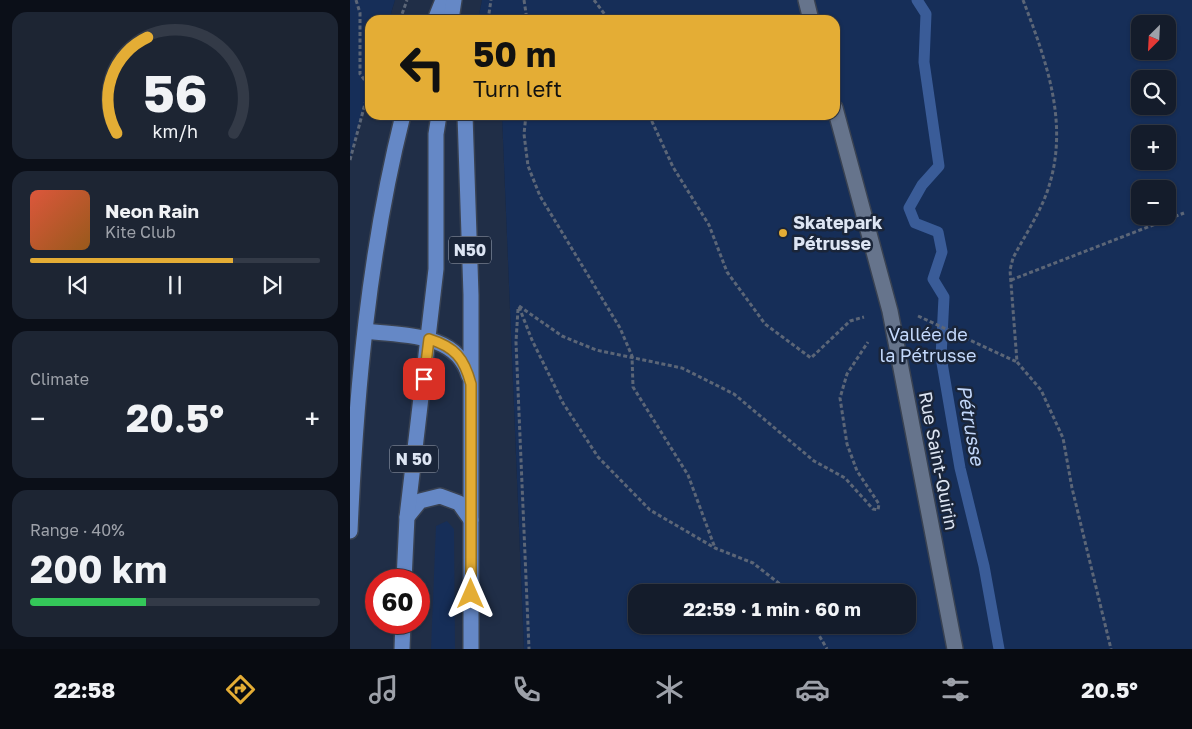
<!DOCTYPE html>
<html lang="en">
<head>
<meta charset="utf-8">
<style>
	body { margin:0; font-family:"Golos Text",sans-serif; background:#1d2533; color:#f1f3f6; height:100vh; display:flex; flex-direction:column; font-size:19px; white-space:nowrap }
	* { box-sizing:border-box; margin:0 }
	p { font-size:16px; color:#9da1a9 }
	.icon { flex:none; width:28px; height:28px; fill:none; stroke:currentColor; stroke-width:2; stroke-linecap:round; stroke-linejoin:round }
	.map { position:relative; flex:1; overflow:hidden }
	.sheet { display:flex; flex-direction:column; gap:12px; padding:12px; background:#0b0f18; width:350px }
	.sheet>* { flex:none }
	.guide { position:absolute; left:15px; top:15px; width:475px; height:105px; border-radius:15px; box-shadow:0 1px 4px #0004,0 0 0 1px #333a47; background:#e4ad35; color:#111; overflow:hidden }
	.needle { width:32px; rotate:204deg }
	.controls { position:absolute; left:781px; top:15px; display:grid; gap:10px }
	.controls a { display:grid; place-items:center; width:45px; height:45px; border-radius:10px; background:#141c2b; box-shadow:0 1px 4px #0004,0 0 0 1px #333a47; font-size:25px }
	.speed { position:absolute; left:15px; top:569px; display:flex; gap:10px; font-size:25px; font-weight:700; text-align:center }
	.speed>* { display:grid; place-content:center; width:65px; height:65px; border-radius:50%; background:#141c2b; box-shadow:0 1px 4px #0004,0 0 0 1px #333a47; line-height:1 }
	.speed .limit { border:8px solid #d22; background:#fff; color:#111 }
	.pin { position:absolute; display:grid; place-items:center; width:42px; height:42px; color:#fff; margin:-21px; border-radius:10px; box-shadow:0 2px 8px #0006 }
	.me { position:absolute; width:55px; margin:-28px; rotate:0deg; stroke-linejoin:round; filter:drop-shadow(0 0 4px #0008) }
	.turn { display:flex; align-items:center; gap:18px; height:105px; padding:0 25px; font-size:22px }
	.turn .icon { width:65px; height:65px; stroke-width:2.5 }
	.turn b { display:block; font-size:35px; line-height:42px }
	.big { font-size:38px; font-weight:700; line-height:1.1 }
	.sheet .widget { flex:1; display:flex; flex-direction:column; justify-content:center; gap:8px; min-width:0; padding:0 18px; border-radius:15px; background:#1d2533 }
	.sheet .dial { align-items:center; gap:0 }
	.dial svg { height:130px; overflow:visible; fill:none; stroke:#333a47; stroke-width:7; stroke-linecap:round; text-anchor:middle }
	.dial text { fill:#f1f3f6; stroke:none }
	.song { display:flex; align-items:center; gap:15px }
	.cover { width:60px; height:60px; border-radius:8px; background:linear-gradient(135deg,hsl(10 70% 55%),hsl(30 70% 35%)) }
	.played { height:5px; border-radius:2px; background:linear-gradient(90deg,#e4ad35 70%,#333a47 70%) }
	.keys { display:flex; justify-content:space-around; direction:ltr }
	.heat { display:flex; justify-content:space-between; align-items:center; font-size:28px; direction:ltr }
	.charge { height:8px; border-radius:4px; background:linear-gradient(90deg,#34c759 40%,#333a47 0) }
	.trip { position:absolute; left:278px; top:584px; width:288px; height:50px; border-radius:15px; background:#141c2b; box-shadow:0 1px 4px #0004,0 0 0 1px #333a47; font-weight:700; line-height:50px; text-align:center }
	.dock { display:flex; height:80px; justify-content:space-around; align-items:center; background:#080b11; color:#9da1a9 }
	.dock .icon { width:35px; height:35px }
	.dock .on { color:#e4ad35 }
	.dock b { font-size:22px; color:#f1f3f6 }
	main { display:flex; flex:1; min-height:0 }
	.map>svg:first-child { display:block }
	.built { fill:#202e47; fill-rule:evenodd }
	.green { fill:#162e58; fill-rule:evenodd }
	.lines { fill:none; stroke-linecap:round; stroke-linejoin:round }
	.stream { stroke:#3a5c98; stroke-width:11 }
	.service-casing { stroke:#394252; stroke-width:18 }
	.primary-casing { stroke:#394252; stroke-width:18 }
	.path { stroke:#5c6677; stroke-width:3; stroke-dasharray:4 2.5; stroke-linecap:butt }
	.service { stroke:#66748c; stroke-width:15 }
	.primary { stroke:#6588c6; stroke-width:15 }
	.route-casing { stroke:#947022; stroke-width:12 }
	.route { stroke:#e4ad35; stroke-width:9 }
	.poi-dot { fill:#e4ad35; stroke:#1a2539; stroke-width:2 }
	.labels { text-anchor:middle; stroke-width:5; stroke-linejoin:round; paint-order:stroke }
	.shield { fill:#1a2539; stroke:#a2abbb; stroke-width:1 }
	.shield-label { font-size:16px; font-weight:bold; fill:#dde5f3 }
	.poi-label { font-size:18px; font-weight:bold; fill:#dde5f3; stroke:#1a2539; text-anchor:start }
	.park-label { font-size:18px; fill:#c4d9fc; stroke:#1a2539 }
	.street-label { font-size:18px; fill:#dde5f3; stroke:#1a2539 }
	.water-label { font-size:19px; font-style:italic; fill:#c2d7fa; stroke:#1a2539 }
</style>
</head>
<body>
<main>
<section class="sheet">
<div class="widget dial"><svg viewBox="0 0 100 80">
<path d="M14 69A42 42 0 1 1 86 69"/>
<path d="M14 69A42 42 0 0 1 33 10" stroke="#e4ad35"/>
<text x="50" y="56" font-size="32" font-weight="700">56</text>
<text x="50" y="72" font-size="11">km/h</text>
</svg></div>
<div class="widget">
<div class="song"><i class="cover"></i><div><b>Neon Rain</b><p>Kite Club</p></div></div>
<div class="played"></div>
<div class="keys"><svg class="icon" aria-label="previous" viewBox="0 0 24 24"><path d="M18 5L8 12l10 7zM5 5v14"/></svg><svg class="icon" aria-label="pause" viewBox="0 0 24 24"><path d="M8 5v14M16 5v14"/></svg><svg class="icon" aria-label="next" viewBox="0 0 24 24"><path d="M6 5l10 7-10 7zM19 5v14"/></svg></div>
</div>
<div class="widget"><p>Climate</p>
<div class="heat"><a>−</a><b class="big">20.5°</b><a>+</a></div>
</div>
<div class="widget"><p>Range · 40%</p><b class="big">200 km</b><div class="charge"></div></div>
</section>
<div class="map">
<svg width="842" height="649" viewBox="0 0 842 649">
	<rect width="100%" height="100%" fill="#1a2539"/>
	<g class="built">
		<path d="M45 0H132L128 20H39Z"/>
		<path d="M20 83V115H152L174 649H0V160ZM26 580H69V622H26Z"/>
	</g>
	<g class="green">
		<path d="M0 0H45L39 20H20V83L0 160Z"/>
		<path d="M132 0H842V649H174L152 115H485V20H128ZM790 24H818V51H790ZM790 79H818V106H790ZM790 134H818V161H790ZM790 189H818V216H790ZM286 592H556V625H286Z"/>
		<path d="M97 521 104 529 105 649H81L86 526Z"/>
	</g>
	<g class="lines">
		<path class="stream" d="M567 0 576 14 574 62 589 166 572 185 559 208 565 223 588 232 592 252 583 279 594 297 591 357 610 468 634 566 649 649"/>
		<g class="service-casing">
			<g id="service">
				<path d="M456 0 461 20"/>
				<path d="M485 108 540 311 605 649"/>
			</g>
		</g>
		<g class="primary-casing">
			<g id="primary">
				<path d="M85 20 93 0"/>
				<path d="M101 20 104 0"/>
				<path d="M115 115 121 295V649"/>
				<path d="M16 331C52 336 107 332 119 376"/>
				<path d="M57 517 70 501 90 496 109 503 121 520"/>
				<path d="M0 531C6 392 19 250 53 115"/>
				<path d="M54 580 57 517 86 269V134L89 115"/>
				<path d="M52 649 53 622"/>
			</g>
		</g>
		<g class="path">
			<path d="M6 0 10 13V74L19 86"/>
			<path d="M174 0 177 20"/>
			<path d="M244 0 259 20"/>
			<path d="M673 0C696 60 719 122 699 186 692 210 675 235 663 258L660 270 667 362 691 390 713 438 722 488 761 649"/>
			<path d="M50 20 57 0"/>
			<path d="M138 20 141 0"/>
			<path d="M176 115 174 134 178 166 190 196 270 328 282 356 283 387 338 475 365 548"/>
			<path d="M299 115 323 167 359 225 377 272 415 324 461 358 500 321 514 317"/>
			<path d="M0 160 20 85"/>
			<path d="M661 280 834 213"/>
			<path d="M169 306 212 336 246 350 332 368 384 394 464 461 495 478 523 509 528 510 529 504 507 471 497 444 490 398 497 374 518 342"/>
			<path d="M169 307 182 340 213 403 248 457 300 510 365 548 403 563 440 592"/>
			<path d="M168 309 166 342 179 649"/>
			<path d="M568 316 667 362"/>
			<path d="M463 625 477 649"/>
		</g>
		<use href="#service" class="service"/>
		<use href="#primary" class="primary"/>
	</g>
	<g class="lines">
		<g class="route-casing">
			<path id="route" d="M74 379 79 339C105 347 114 358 121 384V594"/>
		</g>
		<use href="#route" class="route"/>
	</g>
	<circle class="poi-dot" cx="433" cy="233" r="5"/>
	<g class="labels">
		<g class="shield">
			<rect x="99" y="236.5" width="42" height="27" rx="4"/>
			<rect x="40" y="445.5" width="48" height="27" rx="4"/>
		</g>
		<g class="shield-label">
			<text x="120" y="256">N50</text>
			<text x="64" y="465">N 50</text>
		</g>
		<g class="poi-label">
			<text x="443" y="229">Skatepark<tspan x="443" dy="21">Pétrusse</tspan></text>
		</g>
		<g class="park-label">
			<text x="578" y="341">Vallée de<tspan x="578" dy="21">la Pétrusse</tspan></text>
		</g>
		<g class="street-label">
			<text transform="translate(588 461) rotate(79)" y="6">Rue Saint-Quirin</text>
		</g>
		<g class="water-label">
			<text transform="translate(621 425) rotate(80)" y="7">Pétrusse</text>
		</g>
	</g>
</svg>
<div class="controls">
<a><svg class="needle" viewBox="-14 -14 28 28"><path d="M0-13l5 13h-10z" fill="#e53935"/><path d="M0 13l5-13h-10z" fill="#9da1a9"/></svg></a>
<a><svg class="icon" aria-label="search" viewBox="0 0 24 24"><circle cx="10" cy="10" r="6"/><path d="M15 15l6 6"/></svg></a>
<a>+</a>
<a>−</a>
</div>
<div class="speed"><div class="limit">60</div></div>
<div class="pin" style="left:74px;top:379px;background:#d93025"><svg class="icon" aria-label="arrive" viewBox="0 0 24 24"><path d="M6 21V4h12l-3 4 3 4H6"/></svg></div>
<svg class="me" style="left:121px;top:594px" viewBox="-20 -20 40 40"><path d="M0-17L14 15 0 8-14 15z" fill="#e4ad35" stroke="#fff" stroke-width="4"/></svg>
<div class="trip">22:59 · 1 min · 60 m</div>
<div class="guide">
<div class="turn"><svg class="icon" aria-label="left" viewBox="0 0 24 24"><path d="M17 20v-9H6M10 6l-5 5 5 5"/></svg><div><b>50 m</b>Turn left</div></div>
</div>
</div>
</main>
<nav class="dock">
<b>22:58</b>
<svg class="icon on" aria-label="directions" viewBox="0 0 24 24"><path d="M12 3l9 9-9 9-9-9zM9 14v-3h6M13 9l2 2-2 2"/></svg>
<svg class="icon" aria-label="music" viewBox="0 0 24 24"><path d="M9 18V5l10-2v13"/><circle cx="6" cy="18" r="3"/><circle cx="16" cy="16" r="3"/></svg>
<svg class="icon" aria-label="phone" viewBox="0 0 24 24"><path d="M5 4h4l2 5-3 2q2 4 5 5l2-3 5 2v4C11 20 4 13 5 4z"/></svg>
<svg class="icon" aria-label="climate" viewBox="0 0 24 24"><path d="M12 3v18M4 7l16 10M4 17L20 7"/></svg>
<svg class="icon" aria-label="car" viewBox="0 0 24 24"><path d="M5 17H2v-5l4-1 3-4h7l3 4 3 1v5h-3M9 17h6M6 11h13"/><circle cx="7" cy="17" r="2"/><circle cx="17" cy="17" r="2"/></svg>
<svg class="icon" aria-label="filters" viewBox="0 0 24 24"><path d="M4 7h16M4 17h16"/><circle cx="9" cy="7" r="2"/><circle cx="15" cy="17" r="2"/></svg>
<b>20.5°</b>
</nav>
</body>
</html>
